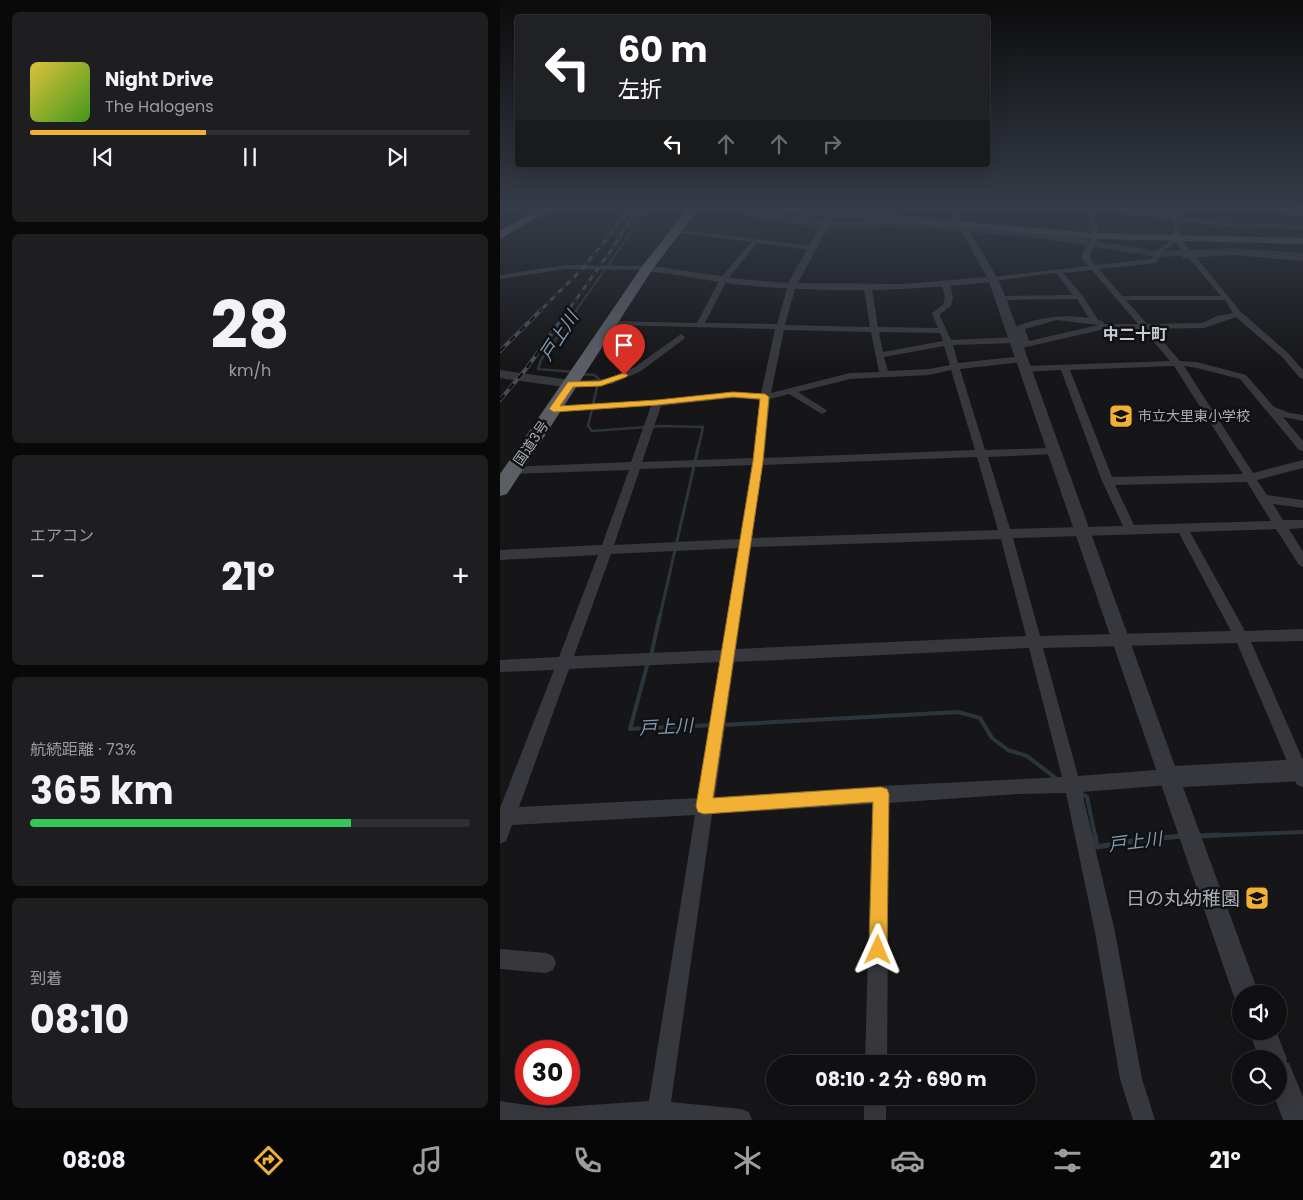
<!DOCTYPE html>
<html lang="ja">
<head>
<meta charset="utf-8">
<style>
	body { margin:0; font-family:Poppins,"Noto Sans JP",sans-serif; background:#1e1e20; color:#f1f3f6; height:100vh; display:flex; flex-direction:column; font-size:19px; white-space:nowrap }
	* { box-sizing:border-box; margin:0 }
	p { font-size:16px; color:#9c9d9f }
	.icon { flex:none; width:28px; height:28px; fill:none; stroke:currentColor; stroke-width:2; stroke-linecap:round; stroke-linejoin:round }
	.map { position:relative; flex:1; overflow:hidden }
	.panel { display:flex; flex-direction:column; gap:12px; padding:12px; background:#09090a; width:500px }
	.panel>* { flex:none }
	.hud { position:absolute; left:15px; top:15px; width:475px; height:152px; border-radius:5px; box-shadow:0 5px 20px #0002,0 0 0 1px #303032; background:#202124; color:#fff; overflow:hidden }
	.fabs { position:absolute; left:732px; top:985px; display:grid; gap:10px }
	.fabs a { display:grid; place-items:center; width:55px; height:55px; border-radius:50%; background:#101012; box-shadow:0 5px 20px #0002,0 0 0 1px #303032; font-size:25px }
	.speed { position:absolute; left:15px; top:1040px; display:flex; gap:10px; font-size:25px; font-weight:700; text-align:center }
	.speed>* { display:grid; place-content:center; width:65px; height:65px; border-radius:50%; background:#101012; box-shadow:0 5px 20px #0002,0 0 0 1px #303032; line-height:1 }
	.speed .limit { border:8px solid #d22; background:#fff; color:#111 }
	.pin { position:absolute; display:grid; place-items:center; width:42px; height:42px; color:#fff; margin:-51px -21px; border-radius:50% 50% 50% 0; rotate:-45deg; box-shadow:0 0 5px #0007 }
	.pin .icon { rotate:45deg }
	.me { position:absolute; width:55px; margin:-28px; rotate:1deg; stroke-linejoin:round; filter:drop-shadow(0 0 4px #0008) }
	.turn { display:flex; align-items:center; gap:18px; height:105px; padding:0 20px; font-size:22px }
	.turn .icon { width:65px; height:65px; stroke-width:2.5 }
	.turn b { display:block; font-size:35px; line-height:42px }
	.lanes { display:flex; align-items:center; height:48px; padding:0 20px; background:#0003; justify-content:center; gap:25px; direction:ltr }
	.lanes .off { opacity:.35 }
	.big { font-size:38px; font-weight:700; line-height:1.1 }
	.panel .widget { flex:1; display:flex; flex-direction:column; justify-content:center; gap:8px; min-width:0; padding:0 18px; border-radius:8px; background:#1e1e20 }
	.panel .dial { align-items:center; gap:0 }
	.dial b { font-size:65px; line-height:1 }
	.song { display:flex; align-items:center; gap:15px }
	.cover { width:60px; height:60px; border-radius:8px; background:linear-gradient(135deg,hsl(50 70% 55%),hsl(100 70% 35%)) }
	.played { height:5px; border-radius:2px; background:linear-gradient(90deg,#f2b134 40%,#303032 40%) }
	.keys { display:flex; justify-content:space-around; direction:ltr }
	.heat { display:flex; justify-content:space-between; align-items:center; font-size:28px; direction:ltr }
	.charge { height:8px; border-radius:4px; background:linear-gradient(90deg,#34c759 73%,#303032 0) }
	.trip { position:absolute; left:266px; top:1055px; width:270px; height:50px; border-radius:25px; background:#101012; box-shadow:0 5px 20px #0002,0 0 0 1px #303032; font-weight:700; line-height:50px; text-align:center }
	.tabs { display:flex; height:80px; justify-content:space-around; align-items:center; background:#060607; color:#9c9d9f }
	.tabs .icon { width:35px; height:35px }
	.tabs .current { color:#f2b134 }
	.tabs b { font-size:22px; color:#f1f3f6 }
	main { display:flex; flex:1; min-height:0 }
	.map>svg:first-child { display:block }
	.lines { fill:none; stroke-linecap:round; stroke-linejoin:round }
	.stream-far4 { stroke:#2c353c; stroke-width:2 }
	.stream-far3 { stroke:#2c353c; stroke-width:2.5 }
	.stream-far2 { stroke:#2c353c; stroke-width:3 }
	.stream-far1 { stroke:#2c353c; stroke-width:4 }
	.stream { stroke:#2c353c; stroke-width:5 }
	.river { fill:#2c353c; fill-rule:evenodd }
	.minor { fill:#37383d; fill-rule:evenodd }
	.tertiary { fill:#37383d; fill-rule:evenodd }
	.secondary { fill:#45474d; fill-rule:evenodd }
	.trunk { fill:#5b5e65; fill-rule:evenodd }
	.rail-far1-casing { stroke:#4a4c52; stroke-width:3 }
	.rail-casing { stroke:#4a4c52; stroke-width:4 }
	.rail-far1 { stroke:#111113; stroke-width:2; stroke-dasharray:5.5; stroke-linecap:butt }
	.rail { stroke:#111113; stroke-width:2.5; stroke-dasharray:7; stroke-linecap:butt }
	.route { fill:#f2b134; stroke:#9d7322 }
	.labels { text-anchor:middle; stroke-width:5; stroke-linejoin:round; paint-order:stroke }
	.far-poi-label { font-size:14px; fill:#a8adb8; stroke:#111113; text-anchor:start }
	.far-street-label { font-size:14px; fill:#a8adb8; stroke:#111113 }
	.far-quarter-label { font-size:16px; font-weight:bold; fill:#c9ccd4; stroke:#111113 }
	.water-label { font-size:18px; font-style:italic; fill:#7f9bb3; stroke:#111113 }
	.near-poi-label { font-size:19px; fill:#a8adb8; stroke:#111113; text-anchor:end }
</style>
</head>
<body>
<main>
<section class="panel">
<div class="widget">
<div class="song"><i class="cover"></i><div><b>Night Drive</b><p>The Halogens</p></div></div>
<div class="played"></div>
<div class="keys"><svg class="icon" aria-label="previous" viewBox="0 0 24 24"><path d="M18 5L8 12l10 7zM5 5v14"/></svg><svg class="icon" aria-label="pause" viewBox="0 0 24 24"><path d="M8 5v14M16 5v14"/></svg><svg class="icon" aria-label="next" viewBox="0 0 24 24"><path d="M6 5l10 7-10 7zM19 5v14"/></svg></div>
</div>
<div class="widget dial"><b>28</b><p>km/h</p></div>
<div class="widget"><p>エアコン</p>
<div class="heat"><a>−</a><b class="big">21°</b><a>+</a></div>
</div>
<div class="widget"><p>航続距離 · 73%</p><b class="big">365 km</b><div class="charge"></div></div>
<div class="widget"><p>到着</p><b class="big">08:10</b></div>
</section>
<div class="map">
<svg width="803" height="1120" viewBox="0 0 803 1120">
	<rect width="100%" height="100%" fill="#161618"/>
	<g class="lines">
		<path class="stream-far4" d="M75 312 137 224 144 208"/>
		<g class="stream-far3">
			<path d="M73 372 38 369 41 360 76 311"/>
			<path d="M81 374 94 375 99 379 88 426 92 431 160 426 203 427 199 445"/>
		</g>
		<path class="stream-far2" d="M160 616 199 444"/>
		<g class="stream-far1">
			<path d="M151 656 160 615"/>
			<path d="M148 662 130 729 214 725"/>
			<path d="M223 725 458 712 480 718 492 738 508 750 527 756 557 779"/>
			<path d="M579 792 587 797 595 836"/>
			<path d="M677 836H682"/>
			<path d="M699 836 803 832"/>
		</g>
		<g class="stream">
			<path d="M595 835 597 847 639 840 682 836"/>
			<path d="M699 836 719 835"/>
		</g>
		<path class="river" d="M245 208H260L274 214 310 217 331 222 388 219 546 233 657 251 732 248 803 253V259L732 254 657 257 546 239 388 225 331 228 310 223 272 220Z"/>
		<g class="minor">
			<path d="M234 208C248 208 259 215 273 218 290 222 312 216 327 226L324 228C294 222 261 224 234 208Z"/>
			<path d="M390 208H396L398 220H394Z"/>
			<path d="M454 208H460L457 224 454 226 451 224Z"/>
			<path d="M587 208H593L599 236 590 254V259L595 265 651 259 659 249 674 238 672 220 599 208H618L672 216 671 208H677L678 217 725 222 803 225V229L725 226 679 221 680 239 693 253 734 251 803 257V261L734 255 696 257 741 312 788 353 803 370V379L800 378 782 357 736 317 704 328 652 329 680 361 697 362 746 375 774 407 790 413 803 415V421L783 417 803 441V451L799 450 740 379 697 368 684 366 753 473 803 460V468L757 480 767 495 803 500V508L773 504 783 520H803V528L789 529 803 552V567L799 565 776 529 690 532 745 631 803 629V641L751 642 803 760V787L797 785 737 643 543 648 578 776 669 769 675 771 677 777 675 783 669 785 582 792 615 932 642 1079 655 1120H633L620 1079 595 932 566 793 519 794 389 803 387 1064H365L372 804 212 814 171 1102 241 1109 249 1112 252 1120H0V1101L48 1108 149 1101 195 815 12 825 6 841 0 844V808L54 670 0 672V660L59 657 98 555 0 560V550L102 545 129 470 12 474 7 470 8 467 131 462 151 406 54 412 51 411V407L157 400 233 392 261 394 275 329 111 325 107 323 111 321 197 323 220 279 251 242 175 232 173 231V229L313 246 316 248 313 250 257 243 227 280 205 323 277 324 288 285 292 283 296 285 285 325 370 327 364 289 368 287 372 289 378 327 438 328 432 313 443 305 445 297 442 285 446 283 450 285 453 297 451 306 440 314V316L451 340 516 337 520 340 516 328 517 326C542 317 562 314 589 318L577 299 501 300 497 298 501 296 573 295 556 273 493 281 489 279 493 277 588 266 582 259V254L593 236ZM676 243 686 254 682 256 683 258H689L721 296H622L599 269 656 263 663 251ZM592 270 638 324H604L603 321 598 320 582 295 563 273ZM626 300H725L733 313 717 316 702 323 647 324ZM557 320 598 325 529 341 525 329ZM605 329H643L670 361 526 366 521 369 526 372 561 370 602 481 623 526 510 529 488 457 554 454 559 451 554 448 485 450 460 369 522 362 526 359 522 356 458 363 453 345 516 343 520 340 521 343 514 346 518 349ZM284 330 371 332 379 372 350 373 271 393ZM379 332 440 333 443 341 383 352ZM444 346 450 365 429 369 388 371 384 357ZM674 366 743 474 612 477 570 370ZM451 370 475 450 264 458 270 399 289 394 322 414 327 411 325 409 298 392 350 379 429 375ZM233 398 260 400 253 458 142 462 161 406ZM477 457 498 530 252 538 263 465ZM252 465 240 539 114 545 140 469ZM747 482 771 521 634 525 615 485ZM679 533 731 631 540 636 513 538ZM501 539 526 636 236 649 251 547ZM238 548 222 650 74 656 111 554ZM529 648 562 777 381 786 215 797 234 662ZM220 662 198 798 19 807 69 669Z"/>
			<path d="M761 208H778L803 212V216Z"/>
			<path d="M66 265 147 266 151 268 147 270 66 269 0 279V275Z"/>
			<path d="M181 334 185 337 184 339 141 371 112 384 71 387 66 384 71 381 107 379 135 367Z"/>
			<path d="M0 949 46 953 53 956 56 963 53 970 46 973 0 969Z"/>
			<rect x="364" y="1096" width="22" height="24"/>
		</g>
		<g class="tertiary">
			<path d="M328 212 335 214 298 283 403 284 487 277 458 225 462 222 466 225 498 279 506 298 675 766 803 759V781L683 787 759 994H741V1005L737 1003 733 994 489 282C411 291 332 293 253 286 217 283 183 275 147 271L142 268 147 265 240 279 288 283Z"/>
			<path d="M0 370 71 380 77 384 71 388 0 378Z"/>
			<path d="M749 1031H776L787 1059 786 1062 789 1063 803 1097V1120H783L774 1096H779V1059H759Z"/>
		</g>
		<path class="secondary" d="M263 208H304L596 233 803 238V244L596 239 267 211Z"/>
		<g class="trunk">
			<path d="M40 208H53L0 239V231Z"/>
			<path d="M188 208H199L152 270 7 494 0 496V474L143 265Z"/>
		</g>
		<g class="rail-far1-casing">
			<g id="rail-far1">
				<path d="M39 312 84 267 131 208"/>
				<path d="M67 312 112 249 137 208"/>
			</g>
		</g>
		<g class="rail-casing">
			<g id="rail">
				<path d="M0 351 40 311"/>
				<path d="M0 400 26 369 68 311"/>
			</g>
		</g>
		<use href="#rail-far1" class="rail-far1"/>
		<use href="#rail" class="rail"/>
	</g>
	<linearGradient id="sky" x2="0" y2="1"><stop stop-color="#0c0c0d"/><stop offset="0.57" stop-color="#363c48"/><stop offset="1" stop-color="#363c48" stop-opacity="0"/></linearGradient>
	<rect width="803" height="365" fill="url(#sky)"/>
	<path class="route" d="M124 373 128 375 126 377 101 386 73 387 60 406 157 400 233 392 265 394 269 397 263 461 213 798 381 787 387 789 389 794 387 950 384 956 378 959 372 956 369 950 373 802 204 814 198 812 196 806 253 461 260 399 233 397 157 405 54 412 49 409 68 382 100 381Z"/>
	<defs>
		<g id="school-square" transform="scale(1.25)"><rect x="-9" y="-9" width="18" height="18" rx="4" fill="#f2b134" stroke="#111113"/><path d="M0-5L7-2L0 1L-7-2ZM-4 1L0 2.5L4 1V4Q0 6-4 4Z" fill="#111"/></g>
	</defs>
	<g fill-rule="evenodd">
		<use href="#school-square" x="621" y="416"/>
		<use href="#school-square" x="757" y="898"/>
	</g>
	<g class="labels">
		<g class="far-poi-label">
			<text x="638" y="421">市立大里東小学校</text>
		</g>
		<g class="far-street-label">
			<text transform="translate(31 443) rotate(-56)" y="5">国道3号</text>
		</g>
		<g class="far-quarter-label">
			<text x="635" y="340">中二十町</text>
		</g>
		<g class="water-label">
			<text transform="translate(59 336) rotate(-57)" y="6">戸上川</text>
			<text transform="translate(166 727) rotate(-3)" y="6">戸上川</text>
			<text transform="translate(635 842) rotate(-7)" y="6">戸上川</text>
		</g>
		<g class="near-poi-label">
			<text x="740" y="905">日の丸幼稚園</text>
		</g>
	</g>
</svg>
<div class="fabs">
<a><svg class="icon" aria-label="sound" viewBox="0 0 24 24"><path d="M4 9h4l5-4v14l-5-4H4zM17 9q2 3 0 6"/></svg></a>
<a><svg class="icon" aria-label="search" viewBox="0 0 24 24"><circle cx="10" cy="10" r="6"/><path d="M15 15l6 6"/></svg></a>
</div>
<div class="speed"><div class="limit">30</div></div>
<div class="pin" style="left:124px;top:375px;background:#d93025"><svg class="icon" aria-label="arrive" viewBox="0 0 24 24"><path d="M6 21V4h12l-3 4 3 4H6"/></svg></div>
<svg class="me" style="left:378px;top:950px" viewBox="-20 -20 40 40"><path d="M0-17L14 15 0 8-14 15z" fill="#f2b134" stroke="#fff" stroke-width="4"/></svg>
<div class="trip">08:10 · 2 分 · 690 m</div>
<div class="hud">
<div class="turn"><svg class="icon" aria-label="left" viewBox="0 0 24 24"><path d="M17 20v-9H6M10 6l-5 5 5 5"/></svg><div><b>60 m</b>左折</div></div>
<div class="lanes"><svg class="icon" aria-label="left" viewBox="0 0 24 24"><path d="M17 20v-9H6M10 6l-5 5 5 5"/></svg><svg class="icon off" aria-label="ahead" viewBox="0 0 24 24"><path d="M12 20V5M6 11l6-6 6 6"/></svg><svg class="icon off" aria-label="ahead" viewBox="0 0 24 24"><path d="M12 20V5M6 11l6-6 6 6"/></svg><svg class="icon off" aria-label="right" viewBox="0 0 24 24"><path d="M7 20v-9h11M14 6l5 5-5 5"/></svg></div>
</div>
</div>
</main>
<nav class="tabs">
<b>08:08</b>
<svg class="icon current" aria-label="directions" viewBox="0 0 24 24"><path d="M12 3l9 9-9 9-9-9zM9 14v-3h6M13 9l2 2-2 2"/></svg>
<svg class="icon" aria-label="music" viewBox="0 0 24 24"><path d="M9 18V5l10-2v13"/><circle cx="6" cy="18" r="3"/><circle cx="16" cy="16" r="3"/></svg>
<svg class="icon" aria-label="phone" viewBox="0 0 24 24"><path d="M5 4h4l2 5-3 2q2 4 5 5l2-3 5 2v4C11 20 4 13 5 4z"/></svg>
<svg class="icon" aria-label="climate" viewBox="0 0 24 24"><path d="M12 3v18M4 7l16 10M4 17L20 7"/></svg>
<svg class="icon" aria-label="car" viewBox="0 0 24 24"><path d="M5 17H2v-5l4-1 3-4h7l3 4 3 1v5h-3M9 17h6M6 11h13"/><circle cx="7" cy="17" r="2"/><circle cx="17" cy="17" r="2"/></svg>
<svg class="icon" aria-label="filters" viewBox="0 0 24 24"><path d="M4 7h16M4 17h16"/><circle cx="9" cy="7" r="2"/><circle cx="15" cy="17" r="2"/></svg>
<b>21°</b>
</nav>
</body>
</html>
